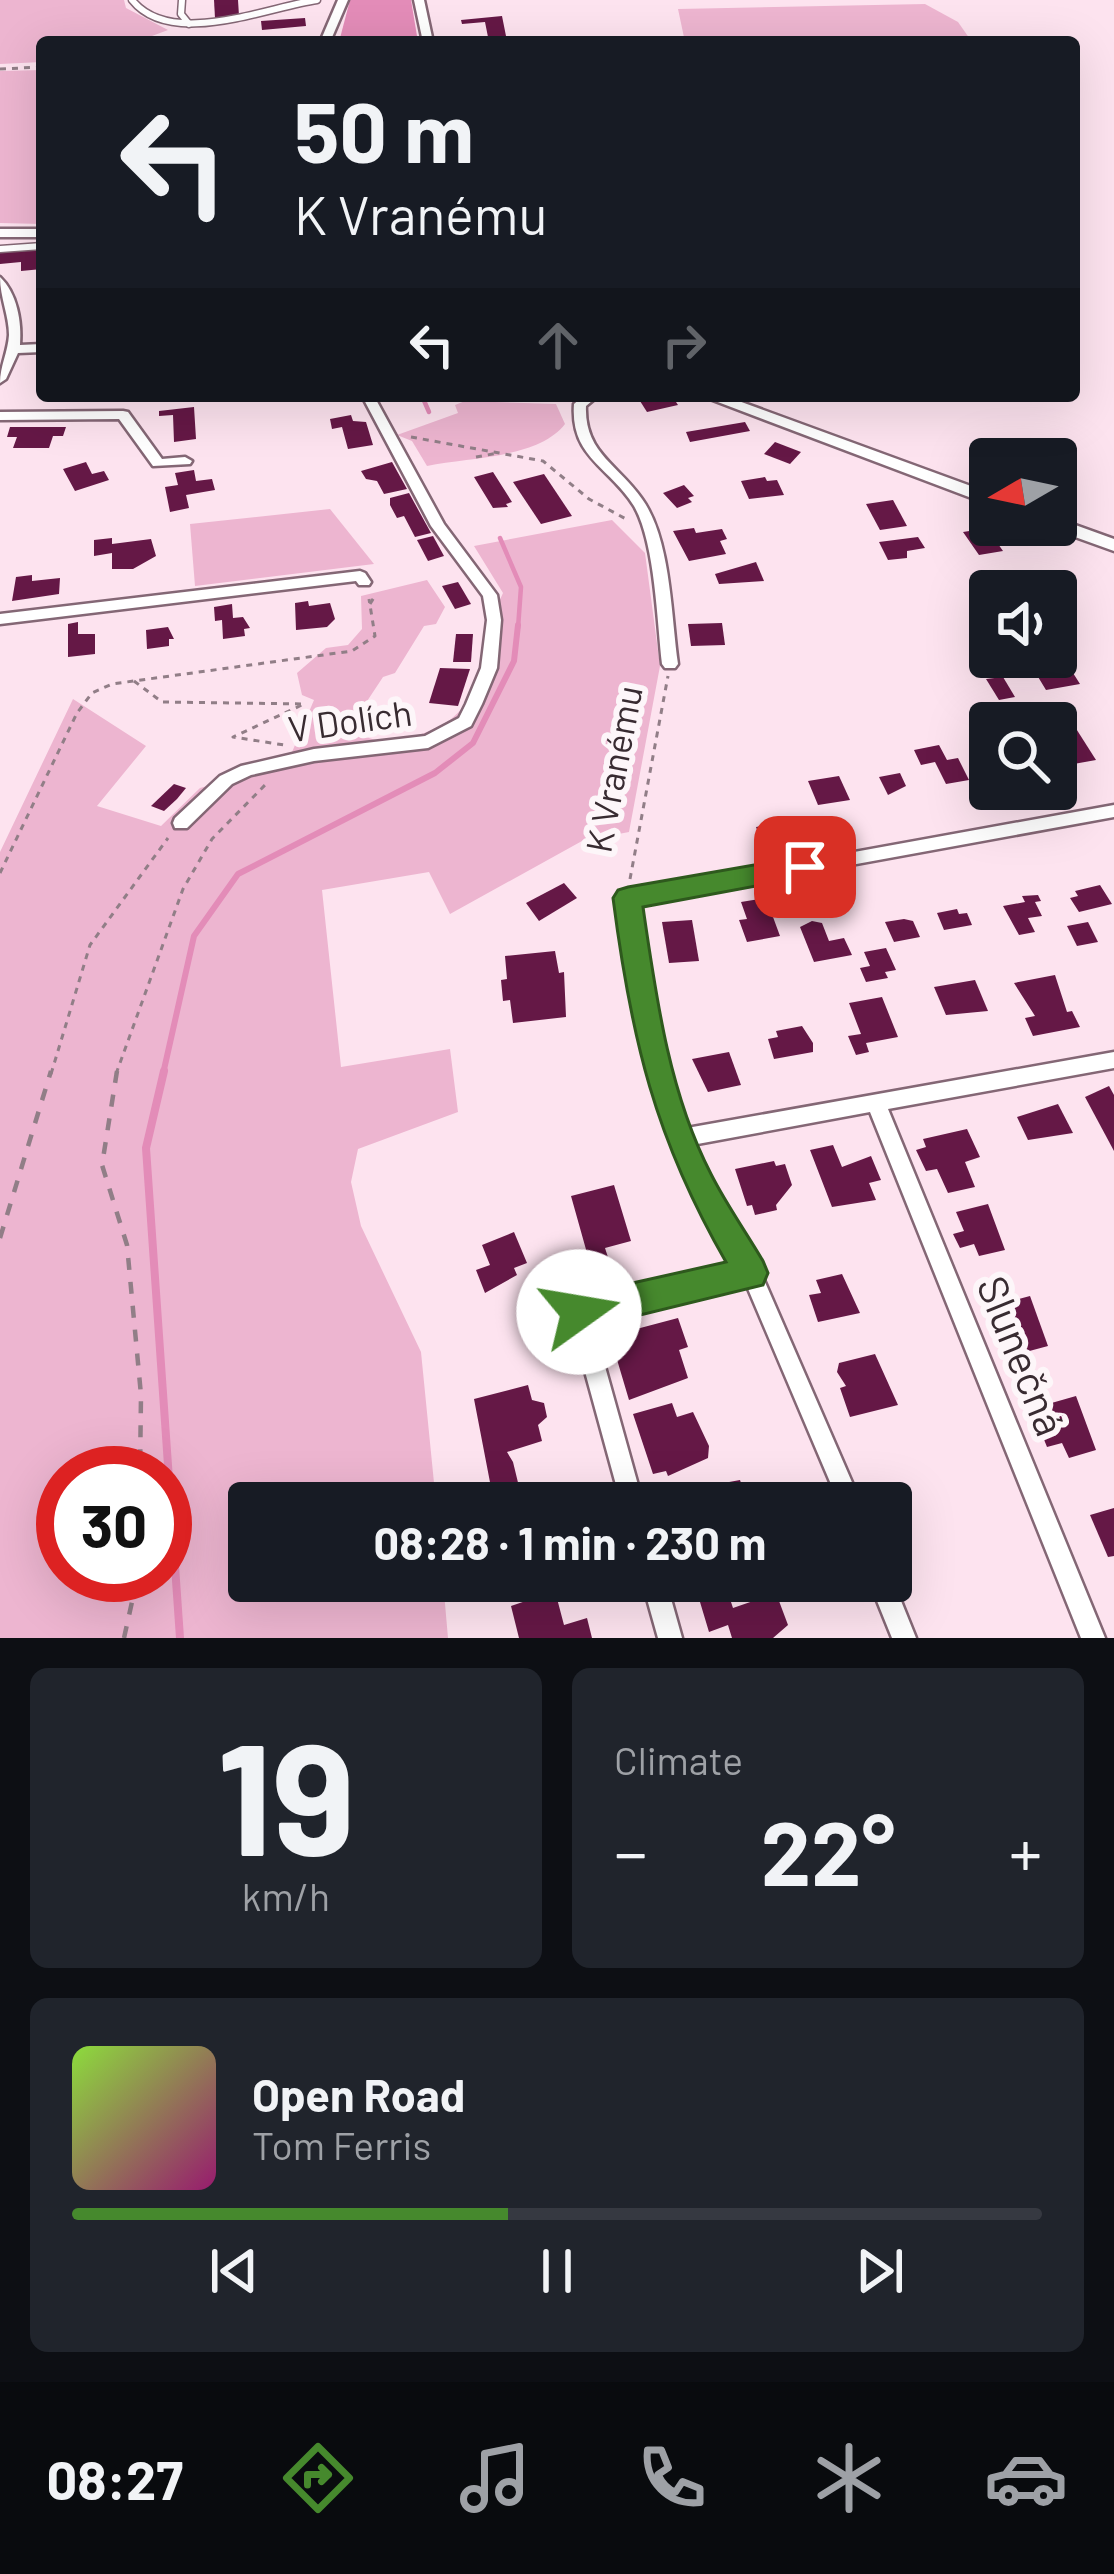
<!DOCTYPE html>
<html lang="en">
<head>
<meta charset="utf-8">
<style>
	body { margin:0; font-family:Barlow,sans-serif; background:#20242c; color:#f1f3f6; height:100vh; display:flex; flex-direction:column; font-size:45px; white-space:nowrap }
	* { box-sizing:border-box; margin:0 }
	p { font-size:39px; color:#9ea1a6 }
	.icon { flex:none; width:66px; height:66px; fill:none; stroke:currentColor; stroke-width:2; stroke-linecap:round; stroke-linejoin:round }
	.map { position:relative; height:1638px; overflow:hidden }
	.panel { display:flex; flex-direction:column; gap:30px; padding:30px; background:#0d0f14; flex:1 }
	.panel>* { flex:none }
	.hud { position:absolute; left:36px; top:36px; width:1044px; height:366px; border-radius:12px; box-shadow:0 12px 48px #0002; background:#171b24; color:#f1f3f6; overflow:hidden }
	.needle { width:78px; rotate:261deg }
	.tools { position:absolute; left:969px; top:438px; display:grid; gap:24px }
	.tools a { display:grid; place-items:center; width:108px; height:108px; border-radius:12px; background:#171b24; box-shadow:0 12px 48px #0002; font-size:60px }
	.speed { position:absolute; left:36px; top:1446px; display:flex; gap:24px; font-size:60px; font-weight:700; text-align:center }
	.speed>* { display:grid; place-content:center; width:156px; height:156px; border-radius:50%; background:#171b24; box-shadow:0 12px 48px #0002; line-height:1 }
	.speed .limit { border:18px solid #d22; background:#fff; color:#111 }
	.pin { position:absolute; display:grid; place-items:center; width:102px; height:102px; color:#fff; margin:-51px; border-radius:24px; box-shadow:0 6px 18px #0006 }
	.me { position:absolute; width:132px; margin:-66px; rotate:77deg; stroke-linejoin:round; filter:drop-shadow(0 0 9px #0008) }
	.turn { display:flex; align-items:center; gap:42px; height:252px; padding:0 60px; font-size:54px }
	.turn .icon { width:156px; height:156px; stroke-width:2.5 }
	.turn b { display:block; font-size:84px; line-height:102px }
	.lanes { display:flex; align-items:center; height:114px; padding:0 60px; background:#0003; justify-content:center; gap:60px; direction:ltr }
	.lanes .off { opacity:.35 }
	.big { font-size:90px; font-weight:700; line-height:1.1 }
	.panel .card { flex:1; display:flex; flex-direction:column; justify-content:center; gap:18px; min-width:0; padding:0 42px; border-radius:18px; background:#20242c }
	.panel .dial { align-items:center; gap:0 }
	.dial b { font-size:156px; line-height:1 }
	.song { display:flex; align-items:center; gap:36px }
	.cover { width:144px; height:144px; border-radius:18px; background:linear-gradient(135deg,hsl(90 70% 55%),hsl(320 70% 35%)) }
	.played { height:12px; border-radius:6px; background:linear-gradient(90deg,#46892d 45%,#363941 45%) }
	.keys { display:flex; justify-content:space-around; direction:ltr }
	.heat { display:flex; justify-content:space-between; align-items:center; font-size:66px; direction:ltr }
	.panel .tiles { flex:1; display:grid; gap:30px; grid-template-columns:1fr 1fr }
	.card:last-child { grid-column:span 2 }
	.trip { position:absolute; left:228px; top:1482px; width:684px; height:120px; border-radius:12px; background:#171b24; box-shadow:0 12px 48px #0002; font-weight:700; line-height:120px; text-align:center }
	.tabs { display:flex; height:192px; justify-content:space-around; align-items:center; background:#090b0e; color:#9ea1a6 }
	.tabs .icon { width:84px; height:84px }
	.tabs .selected { color:#46892d }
	.tabs b { font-size:54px; color:#f1f3f6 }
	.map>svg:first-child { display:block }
	.green { fill:#edb5d0; fill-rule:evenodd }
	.water { fill:#e38cb8 }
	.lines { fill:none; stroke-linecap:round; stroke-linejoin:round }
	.stream-far2 { stroke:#e38cb8; stroke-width:4.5 }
	.stream-far1 { stroke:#e38cb8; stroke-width:6 }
	.stream { stroke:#e38cb8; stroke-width:8 }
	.building { fill:#651846 }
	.service-casing { stroke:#846775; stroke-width:9 }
	.minor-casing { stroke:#846775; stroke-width:5 }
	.tertiary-casing { stroke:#846775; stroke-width:5 }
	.path-far1 { stroke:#917e87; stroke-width:3; stroke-dasharray:6 6; stroke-linecap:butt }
	.path { stroke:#917e87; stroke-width:4.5; stroke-dasharray:12 12; stroke-linecap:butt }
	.service { stroke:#fff; stroke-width:6 }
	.minor { fill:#fff; fill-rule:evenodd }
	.tertiary { fill:#fff; fill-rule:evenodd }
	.route { fill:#46892d; stroke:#2e591d; stroke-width:3 }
	.labels { text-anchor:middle; stroke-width:12; stroke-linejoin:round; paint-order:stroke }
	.street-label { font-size:36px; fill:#382b31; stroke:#fdf6f9 }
	.near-street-label { font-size:42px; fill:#382b31; stroke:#fdf6f9 }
</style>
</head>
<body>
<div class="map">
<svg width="1114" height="1638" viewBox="0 0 1114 1638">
	<rect width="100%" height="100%" fill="#fde3ef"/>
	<g class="green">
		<path d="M0 0H124L126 8 168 30 136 42H42V62L0 64Z"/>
		<path d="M925 4 958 22 972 42H685L678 9Z"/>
		<path d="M42 70V224L0 223V71Z"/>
		<path d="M465 401 556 404 565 424C538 459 468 457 427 466L412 441 397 435 458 413 455 405Z"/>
		<path d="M330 509 374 564 195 586 190 524Z"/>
		<path d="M612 520 645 553 660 666 629 832 582 841 450 914 429 872 322 890 341 1067 450 1049 458 1112 358 1149 351 1182 361 1226 421 1352 436 1503H249V1581H443L448 1638H0V852L73 699 146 746 97 806 161 826 200 788 287 764 314 700 302 695 297 673 326 648 348 645 362 629 361 596 427 580 445 607 436 624 424 626 395 673 383 677 348 730C380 743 384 744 418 735 492 714 475 652 503 593L474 546ZM63 1473H165V1575H63Z"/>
	</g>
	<path class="water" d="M350 0H411L417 36 411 42H339Z"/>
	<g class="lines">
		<g class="stream-far2">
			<path d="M422 396 429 412"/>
			<path d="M500 538 521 587 518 628"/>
		</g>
		<path class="stream-far1" d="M163 1074 194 936 238 874 435 773 473 743 514 661 518 625"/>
		<path class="stream" d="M164 1071 146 1148 180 1638"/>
	</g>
	<g class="building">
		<path d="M214 0H238L239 16 215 18Z"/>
		<path d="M502 16 507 41 489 42 485 22 462 24 461 20Z"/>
		<path d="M305 18 306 26 262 30 261 21Z"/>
		<path d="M42 249V269L21 271V262L0 264V251Z"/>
		<path d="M662 396H672L678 405 647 412 640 401Z"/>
		<path d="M194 407 196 439 174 442 173 415 159 416V411Z"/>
		<path d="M351 415 353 421 366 422 373 445 348 449 342 427 332 429 330 419Z"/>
		<path d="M745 422 750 431 690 442 686 432Z"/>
		<path d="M10 427H66L63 436H53L49 448H13L17 437H7Z"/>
		<path d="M775 442 801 452 790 464 764 454Z"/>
		<path d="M86 462 92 474 104 471 109 480 75 491 63 469Z"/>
		<path d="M392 462 407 489 384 494 377 481 366 479 361 471Z"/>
		<path d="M194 470 196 481 212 479 215 490 186 495 189 508 170 512 165 487 178 485 175 473Z"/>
		<path d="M493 472 512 502 506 504 508 507 493 508 474 477Z"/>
		<path d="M544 474 572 516 541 524 513 482Z"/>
		<path d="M765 477 767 481 777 480 784 495 749 499 741 481Z"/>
		<path d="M684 485 694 496 688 498 692 502 677 508 663 493Z"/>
		<path d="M409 493 431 533 415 537 404 516 397 518 390 505V498Z"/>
		<path d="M893 500 907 526 880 530 866 504Z"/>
		<path d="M694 528 696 533 722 529 727 539 720 541 726 554 689 561 673 531Z"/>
		<path d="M982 529 990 542 996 541 1003 551 979 555 963 532Z"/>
		<path d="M433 536 444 556 428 561 417 540Z"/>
		<path d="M918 537 925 548 907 551V558L888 560 879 542Z"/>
		<path d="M112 538V544L151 539 156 556 133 569H112V553L94 556V540Z"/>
		<path d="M756 562 764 581 719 584 715 574Z"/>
		<path d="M32 575V581L60 578 59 594 12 601 16 577Z"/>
		<path d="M458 582 471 604 455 609 442 586Z"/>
		<path d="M308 601 309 606 330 603 335 619 327 627 296 630 295 603Z"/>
		<path d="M232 604 233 618 243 617 250 628 244 629 245 636 223 639 222 620 215 621 214 607Z"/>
		<path d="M78 622V634H95V654L68 657V624Z"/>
		<path d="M722 623 725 645 691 646 688 624Z"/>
		<path d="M168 627 174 639H169V646L147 649 146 630Z"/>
		<path d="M1064 631 1077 652 1061 654 1080 684 1046 690 1026 657H1056V633Z"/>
		<path d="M456 634H473L471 662H453Z"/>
		<path d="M440 668 470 669 458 706 429 703Z"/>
		<path d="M1003 677 1015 697 999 700 986 679Z"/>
		<path d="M1075 727 1096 760 1057 767 1056 731Z"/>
		<path d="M939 745 947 760 958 758 969 780 946 784 935 762 921 765 914 750Z"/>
		<path d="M900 773 906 786 888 795 879 777Z"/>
		<path d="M839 776 850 800 818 805 808 781Z"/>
		<path d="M174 784 186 788 177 799 164 811 151 806Z"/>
		<path d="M782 823 791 844 772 853 770 847 764 848 756 827Z"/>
		<path d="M564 883 577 898 539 921 526 903Z"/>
		<path d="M1100 885 1112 904 1079 912 1070 898 1078 896 1075 891Z"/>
		<path d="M1038 895 1041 901 1035 902 1042 916 1028 918 1035 932 1019 935 1003 906 1025 902 1022 896Z"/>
		<path d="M766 898 780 936 747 942 739 920 747 919 741 902Z"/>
		<path d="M957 909 959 914 967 913 972 925 944 930 937 913Z"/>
		<path d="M904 919 913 921 920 937 894 942 885 922Z"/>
		<path d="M692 920 699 961 669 963 662 922Z"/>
		<path d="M812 921 822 923 829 941 844 938 852 955 814 962 800 927Z"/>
		<path d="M1088 922 1098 942 1077 946 1067 926Z"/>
		<path d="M886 948 896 970 885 972 888 978 866 982 860 968 870 966 864 952Z"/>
		<path d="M555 951 559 973 564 972 566 1017 513 1023 510 1000 503 1001 501 980 507 979 505 956Z"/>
		<path d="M1055 975 1067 1012 1072 1011 1080 1027 1033 1036 1025 1018 1035 1016 1014 983Z"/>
		<path d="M975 980 988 1011 946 1015 934 987Z"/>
		<path d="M882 997 898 1037 866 1043 869 1052 856 1055 848 1036 861 1034 849 1003Z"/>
		<path d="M802 1026 813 1043V1052L774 1059 768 1039 778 1037 776 1031Z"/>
		<path d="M729 1052 741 1085 708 1092 692 1059Z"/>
		<path d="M1109 1086 1114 1095V1151L1085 1097Z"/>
		<path d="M1058 1104 1073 1133 1028 1140 1017 1117Z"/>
		<path d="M967 1129 980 1157 965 1162 975 1187 948 1193 937 1169 926 1171 916 1150 926 1147 923 1139Z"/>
		<path d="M833 1145 842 1167 871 1156 881 1180 869 1183 876 1200 832 1207 810 1150Z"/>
		<path d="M774 1161 776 1166 785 1164 792 1185 776 1205 777 1210 755 1215 752 1205 747 1206 735 1169Z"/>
		<path d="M614 1185 631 1241 605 1248 613 1273 594 1278 571 1196Z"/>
		<path d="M988 1204 1005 1250 979 1256 974 1244 960 1248 953 1234 964 1231 956 1212Z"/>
		<path d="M514 1232 527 1263 514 1268 517 1275 485 1293 476 1270 490 1265 482 1245Z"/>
		<path d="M842 1274 860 1313 818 1322 809 1295 821 1293 816 1280Z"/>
		<path d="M1030 1296 1048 1346 1022 1353 997 1305Z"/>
		<path d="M678 1318 688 1347 679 1350 688 1378 629 1400 610 1336Z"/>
		<path d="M875 1354 898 1405 850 1417 840 1388 846 1386 837 1372 839 1363Z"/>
		<path d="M528 1385 532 1400 544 1403 547 1417 538 1425 542 1441 507 1452 513 1462 522 1499 494 1503 474 1399Z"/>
		<path d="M1076 1396 1096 1450 1069 1458 1062 1443 1047 1447 1041 1432 1051 1429 1041 1406Z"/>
		<path d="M672 1403 677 1417 693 1412 709 1446 708 1458 668 1476 666 1471 653 1474 633 1414Z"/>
		<path d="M740 1480 747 1501 688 1503 686 1496 702 1487Z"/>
		<path d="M1114 1508V1556L1108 1557 1090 1515Z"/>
		<path d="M555 1591 564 1625 587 1618 592 1638H519L511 1606Z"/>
		<path d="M728 1593 733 1608 776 1593 788 1625 773 1638H732L728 1625 709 1632 700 1602Z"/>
	</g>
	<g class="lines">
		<g class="service-casing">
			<g id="service">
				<path d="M132 0C171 49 267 7 317 0"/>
				<path d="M182 0 181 14 189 24"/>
				<path d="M0 249 42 246"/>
			</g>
		</g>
		<g class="minor-casing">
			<g id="minor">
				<path d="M338 0H348L330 42H320Z"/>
				<path d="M414 0H424L433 42H423Z"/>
				<path d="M0 277C17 293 22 322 20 345L42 344V352L18 353 6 379 0 383C0 366 8 352 9 335 9 315 0 298 0 277Z"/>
				<path d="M362 396H374L444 524 497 595 501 620 497 668 482 704 471 726 428 748 314 761 251 775 232 784 187 828H175L173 823 175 818 220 776 241 766 314 749 425 736 459 718 466 704 481 668 487 620 483 596 431 526Z"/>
				<path d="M583 396H598L586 406C584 453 619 465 642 499 671 539 671 616 678 664L675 668H665L662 664C657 621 655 542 634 506 610 467 570 458 574 404Z"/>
				<path d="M123 411 128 412 162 459 185 457 192 461 190 464 153 466 119 419 0 420V412Z"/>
				<path d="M360 571 365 573 371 582 369 585H359L356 581 0 624V614Z"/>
				<path d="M1114 805V817L637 904 652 1015 687 1128 1114 1052V1068L888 1109 1105 1638H1081L870 1112 692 1145 706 1178 758 1266 861 1503H839L746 1284 592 1320 643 1503H621L569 1313 572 1306 736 1267 691 1190 670 1138 634 1015 619 899 622 894Z"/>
				<path d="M891 1577 893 1581 916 1638H892L869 1581H891Z"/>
				<path d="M642 1581H666L682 1638H658Z"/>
			</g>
		</g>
		<g class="tertiary-casing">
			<g id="tertiary">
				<rect x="0" y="229" width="42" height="8"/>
				<path d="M702 396H725L990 493V505Z"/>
				<path d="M1056 518 1114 539V551L1050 528 1048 525H1056Z"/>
			</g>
		</g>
		<g class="path-far1">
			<path d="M0 69 42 67"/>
			<path d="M411 437 543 461 589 499 626 519"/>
			<path d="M476 457 498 453"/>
			<path d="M370 604 376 594"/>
			<path d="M134 681 162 702 304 704 233 737 284 745"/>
			<path d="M0 873 77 713 92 693 112 684 352 651 375 636 369 599"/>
			<path d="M630 879 668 676"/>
			<path d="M51 1074 90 945 168 838"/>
			<path d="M116 1074 183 889 212 839 266 784"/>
		</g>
		<g class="path">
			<path d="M117 1071 102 1165 127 1245 141 1395 140 1473"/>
			<path d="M0 1238 51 1071"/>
			<path d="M124 1638 138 1575"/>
		</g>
		<use href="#service" class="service"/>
		<use href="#minor" class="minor"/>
		<use href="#tertiary" class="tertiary"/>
	</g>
	<path class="route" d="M805 856 815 859 819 867 815 875 643 907C656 996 669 1093 711 1174 726 1204 746 1232 763 1261L768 1273 763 1285 579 1330 567 1325 562 1312 567 1300 579 1295 726 1262C655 1139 631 1038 613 898L618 890 628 887Z"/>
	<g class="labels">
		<g class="street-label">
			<text transform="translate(350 721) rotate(-8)" y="13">V Dolích</text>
			<text transform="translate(614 769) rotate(-79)" y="13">K Vranému</text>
		</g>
		<g class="near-street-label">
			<text transform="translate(1021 1356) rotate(68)" y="15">Slunečná</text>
		</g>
	</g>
</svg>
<div class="tools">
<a><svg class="needle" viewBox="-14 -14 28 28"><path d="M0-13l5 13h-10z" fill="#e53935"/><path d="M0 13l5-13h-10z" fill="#9ea1a6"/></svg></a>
<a><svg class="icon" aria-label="sound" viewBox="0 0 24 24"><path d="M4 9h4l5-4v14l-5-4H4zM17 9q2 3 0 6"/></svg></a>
<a><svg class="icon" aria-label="search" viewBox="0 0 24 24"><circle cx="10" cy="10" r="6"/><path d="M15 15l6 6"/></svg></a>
</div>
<div class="speed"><div class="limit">30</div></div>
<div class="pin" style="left:805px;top:867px;background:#d93025"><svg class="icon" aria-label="arrive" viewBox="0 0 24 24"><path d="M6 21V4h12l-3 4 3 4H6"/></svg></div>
<svg class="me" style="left:579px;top:1312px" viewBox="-20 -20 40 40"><circle r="19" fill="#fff"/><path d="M0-13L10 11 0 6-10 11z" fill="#46892d"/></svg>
<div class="trip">08:28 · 1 min · 230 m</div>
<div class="hud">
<div class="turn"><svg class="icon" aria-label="left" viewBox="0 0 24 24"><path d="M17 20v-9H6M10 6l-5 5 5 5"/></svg><div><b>50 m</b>K Vranému</div></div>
<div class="lanes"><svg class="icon" aria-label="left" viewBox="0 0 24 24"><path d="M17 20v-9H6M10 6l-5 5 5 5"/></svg><svg class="icon off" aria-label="ahead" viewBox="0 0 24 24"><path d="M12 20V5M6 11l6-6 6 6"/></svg><svg class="icon off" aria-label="right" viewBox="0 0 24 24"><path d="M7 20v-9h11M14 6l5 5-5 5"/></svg></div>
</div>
</div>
<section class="panel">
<div class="tiles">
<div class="card dial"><b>19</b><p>km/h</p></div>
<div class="card"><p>Climate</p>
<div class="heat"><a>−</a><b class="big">22°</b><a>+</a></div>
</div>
<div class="card">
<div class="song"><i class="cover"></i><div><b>Open Road</b><p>Tom Ferris</p></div></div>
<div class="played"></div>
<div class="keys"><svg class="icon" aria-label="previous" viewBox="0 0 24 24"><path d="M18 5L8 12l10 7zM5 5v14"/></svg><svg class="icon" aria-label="pause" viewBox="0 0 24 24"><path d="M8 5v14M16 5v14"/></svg><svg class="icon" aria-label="next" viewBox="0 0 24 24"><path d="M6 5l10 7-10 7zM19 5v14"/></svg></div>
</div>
</div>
</section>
<nav class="tabs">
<b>08:27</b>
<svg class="icon selected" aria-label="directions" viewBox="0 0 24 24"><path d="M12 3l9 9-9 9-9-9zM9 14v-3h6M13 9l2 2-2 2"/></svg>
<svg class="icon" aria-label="music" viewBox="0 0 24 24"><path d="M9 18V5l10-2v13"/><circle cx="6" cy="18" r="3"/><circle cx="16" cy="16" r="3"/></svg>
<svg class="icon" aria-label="phone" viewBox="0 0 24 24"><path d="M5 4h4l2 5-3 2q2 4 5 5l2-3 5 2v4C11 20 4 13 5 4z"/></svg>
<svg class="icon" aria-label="climate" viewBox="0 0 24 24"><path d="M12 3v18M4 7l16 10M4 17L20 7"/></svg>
<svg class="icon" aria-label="car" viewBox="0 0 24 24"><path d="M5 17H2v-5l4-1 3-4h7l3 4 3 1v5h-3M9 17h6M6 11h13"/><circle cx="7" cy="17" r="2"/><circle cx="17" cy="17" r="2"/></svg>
</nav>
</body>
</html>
